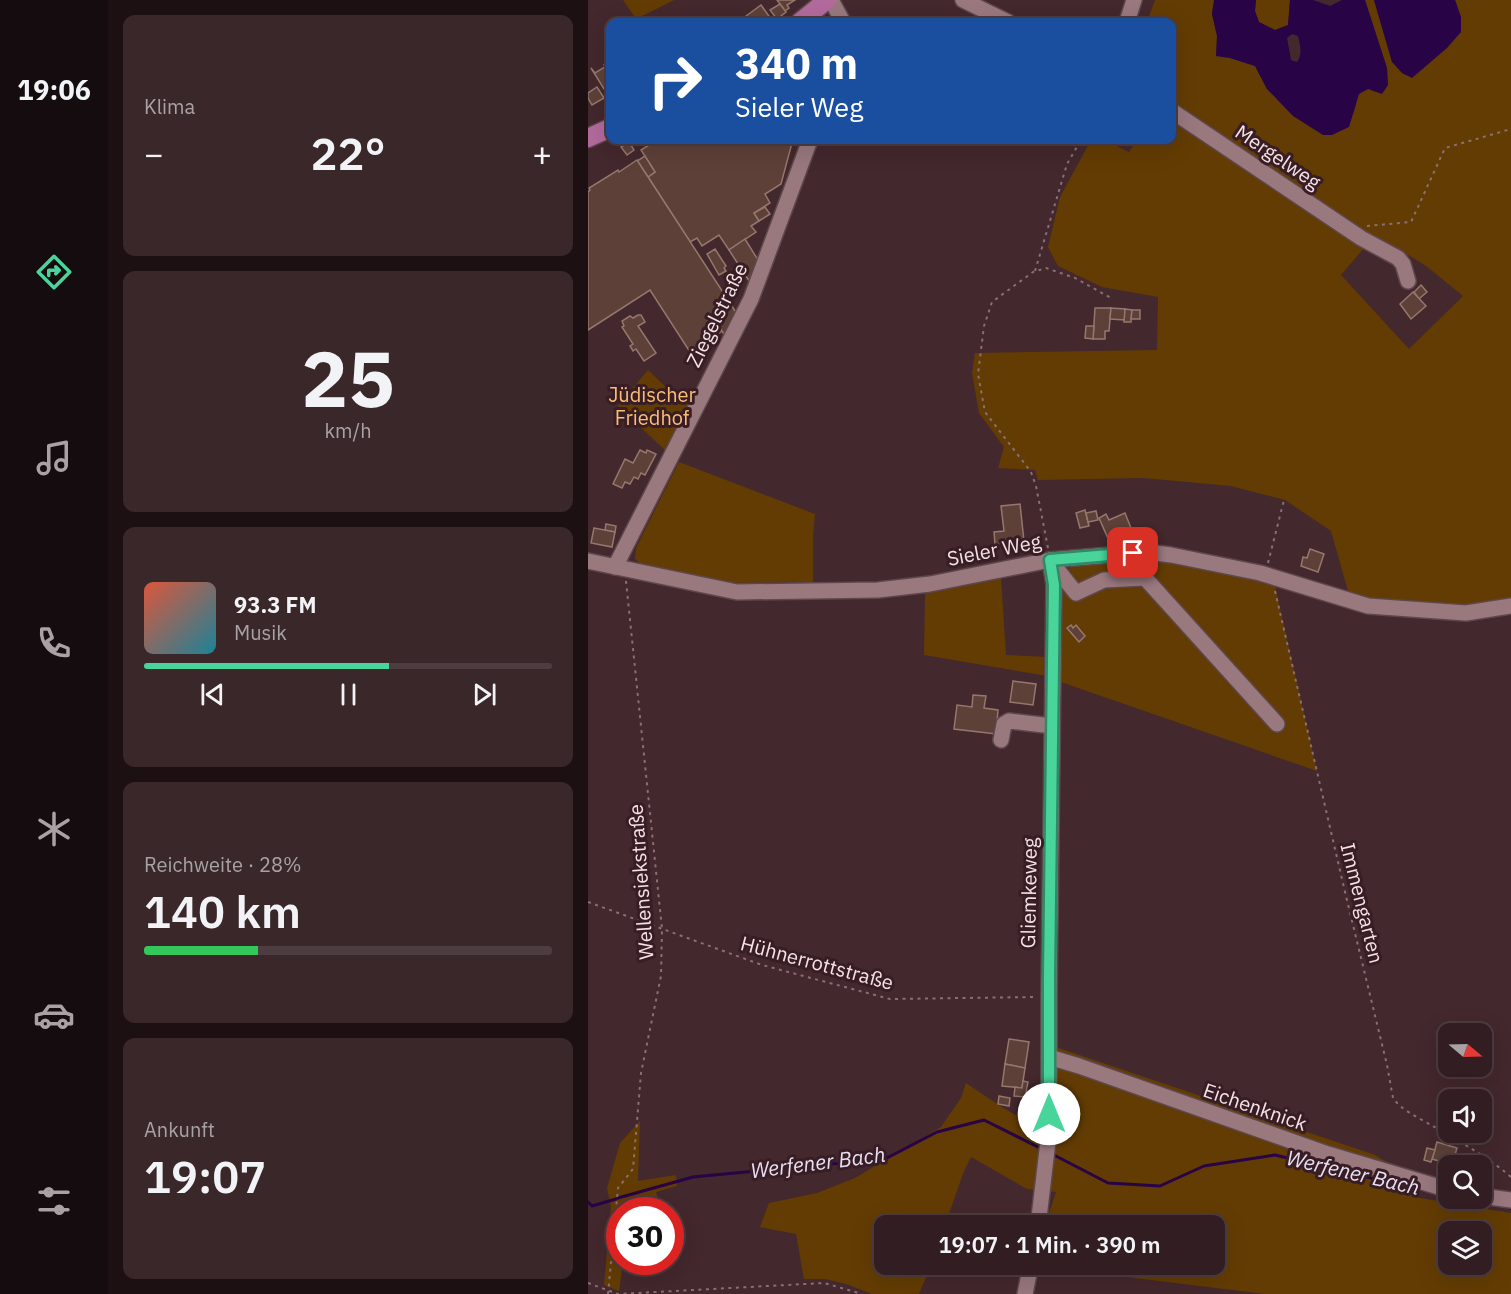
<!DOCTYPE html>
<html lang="de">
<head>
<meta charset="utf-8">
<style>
	body { margin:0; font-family:"IBM Plex Sans",sans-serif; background:#3a272a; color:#f1f3f6; height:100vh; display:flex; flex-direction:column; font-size:22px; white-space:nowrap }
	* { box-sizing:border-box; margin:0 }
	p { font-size:20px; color:#a8a2a5 }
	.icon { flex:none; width:33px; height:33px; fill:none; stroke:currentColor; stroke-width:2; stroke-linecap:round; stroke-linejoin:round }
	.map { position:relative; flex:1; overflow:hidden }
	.side { display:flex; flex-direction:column; gap:15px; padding:15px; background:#1c1013; width:480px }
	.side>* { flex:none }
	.guide { position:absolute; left:18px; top:18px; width:570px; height:126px; border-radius:12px; box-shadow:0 6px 24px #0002,0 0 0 2px #4d3c40; background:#1a4fa0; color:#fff; overflow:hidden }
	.needle { width:39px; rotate:109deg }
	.fabs { position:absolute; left:850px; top:1023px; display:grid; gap:12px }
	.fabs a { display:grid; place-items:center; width:54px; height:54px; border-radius:12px; background:#321e22; box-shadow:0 6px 24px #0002,0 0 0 2px #4d3c40; font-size:30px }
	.speed { position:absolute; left:18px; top:1197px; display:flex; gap:12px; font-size:30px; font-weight:700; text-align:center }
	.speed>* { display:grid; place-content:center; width:78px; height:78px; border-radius:50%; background:#321e22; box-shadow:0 6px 24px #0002,0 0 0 2px #4d3c40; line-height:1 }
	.speed .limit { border:9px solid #d22; background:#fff; color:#111 }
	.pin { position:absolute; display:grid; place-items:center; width:51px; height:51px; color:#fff; margin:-26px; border-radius:12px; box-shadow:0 3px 9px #0006 }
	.me { position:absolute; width:66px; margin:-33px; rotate:0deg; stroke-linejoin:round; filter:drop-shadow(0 0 4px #0008) }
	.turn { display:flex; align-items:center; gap:21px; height:126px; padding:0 30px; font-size:27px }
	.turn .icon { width:78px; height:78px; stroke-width:2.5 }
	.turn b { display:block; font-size:42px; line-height:51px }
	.big { font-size:45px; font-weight:600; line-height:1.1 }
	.side .tile { flex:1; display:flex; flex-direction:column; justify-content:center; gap:9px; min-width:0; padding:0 21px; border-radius:12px; background:#3a272a }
	.side .dial { align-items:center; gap:0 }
	.dial b { font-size:78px; line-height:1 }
	.song { display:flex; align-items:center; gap:18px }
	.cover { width:72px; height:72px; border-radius:9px; background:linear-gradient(135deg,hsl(10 70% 55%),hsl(190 70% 35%)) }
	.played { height:6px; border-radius:3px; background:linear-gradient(90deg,#49d49c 60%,#4d3c40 60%) }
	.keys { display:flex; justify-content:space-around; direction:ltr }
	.heat { display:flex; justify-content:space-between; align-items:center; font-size:33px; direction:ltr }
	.charge { height:9px; border-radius:4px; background:linear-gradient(90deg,#34c759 28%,#4d3c40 0) }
	.trip { position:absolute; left:286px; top:1215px; width:351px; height:60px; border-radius:12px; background:#321e22; box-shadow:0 6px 24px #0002,0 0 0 2px #4d3c40; font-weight:600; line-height:60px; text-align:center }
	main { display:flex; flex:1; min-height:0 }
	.tabs { display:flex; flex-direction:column; width:108px; justify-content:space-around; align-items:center; background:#140c0e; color:#a8a2a5 }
	.tabs .icon { width:42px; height:42px }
	.tabs .active { color:#49d49c }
	.tabs b { font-size:27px; color:#f1f3f6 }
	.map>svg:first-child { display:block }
	.green { fill:#633c03; fill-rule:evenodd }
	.water { fill:#280346; fill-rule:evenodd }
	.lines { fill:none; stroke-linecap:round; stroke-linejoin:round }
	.stream { stroke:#280346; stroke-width:3 }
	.building { fill:#5d4139; stroke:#96776d; stroke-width:1.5 }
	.minor-casing { stroke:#5d474c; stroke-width:18 }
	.major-casing { stroke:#5d474c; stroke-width:21 }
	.path { stroke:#887074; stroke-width:2; stroke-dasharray:3 4.5; stroke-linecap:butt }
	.minor { stroke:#99787e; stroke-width:15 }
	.major { stroke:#b26a9c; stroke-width:18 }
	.route-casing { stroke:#2f8a65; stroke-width:15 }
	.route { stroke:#49d49c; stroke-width:10 }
	.labels { text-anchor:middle; stroke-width:6; stroke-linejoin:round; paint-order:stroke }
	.street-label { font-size:20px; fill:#f5e2e6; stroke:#381e24 }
	.park-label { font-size:20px; fill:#fcbe77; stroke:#381e24 }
	.water-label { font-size:21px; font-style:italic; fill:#e8e0f4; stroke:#381e24 }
</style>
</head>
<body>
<main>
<nav class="tabs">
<b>19:06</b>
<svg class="icon active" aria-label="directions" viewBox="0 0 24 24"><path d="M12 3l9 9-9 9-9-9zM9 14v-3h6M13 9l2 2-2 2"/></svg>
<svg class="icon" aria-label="music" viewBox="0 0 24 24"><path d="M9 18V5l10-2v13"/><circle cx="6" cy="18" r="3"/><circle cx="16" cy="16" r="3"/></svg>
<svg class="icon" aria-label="phone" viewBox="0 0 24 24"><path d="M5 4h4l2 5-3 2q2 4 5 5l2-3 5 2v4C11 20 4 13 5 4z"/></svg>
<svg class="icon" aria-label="climate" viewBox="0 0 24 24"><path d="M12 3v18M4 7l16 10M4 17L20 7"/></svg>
<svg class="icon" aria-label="car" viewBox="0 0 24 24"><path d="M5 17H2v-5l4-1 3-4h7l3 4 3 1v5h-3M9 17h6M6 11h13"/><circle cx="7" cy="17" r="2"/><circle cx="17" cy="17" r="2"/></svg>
<svg class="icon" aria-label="filters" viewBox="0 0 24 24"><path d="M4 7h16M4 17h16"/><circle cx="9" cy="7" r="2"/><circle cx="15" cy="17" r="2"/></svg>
</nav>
<section class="side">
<div class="tile"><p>Klima</p>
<div class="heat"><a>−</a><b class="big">22°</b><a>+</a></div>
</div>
<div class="tile dial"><b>25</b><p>km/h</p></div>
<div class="tile">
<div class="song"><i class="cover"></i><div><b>93.3 FM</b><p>Musik</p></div></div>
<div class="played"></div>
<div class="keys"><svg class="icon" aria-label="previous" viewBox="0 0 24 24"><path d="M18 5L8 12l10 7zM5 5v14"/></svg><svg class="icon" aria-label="pause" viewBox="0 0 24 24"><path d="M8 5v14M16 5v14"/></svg><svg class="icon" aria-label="next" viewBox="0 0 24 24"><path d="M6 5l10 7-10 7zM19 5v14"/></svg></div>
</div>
<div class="tile"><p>Reichweite · 28%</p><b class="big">140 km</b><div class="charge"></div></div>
<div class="tile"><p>Ankunft</p><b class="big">19:07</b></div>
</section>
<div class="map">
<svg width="923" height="1294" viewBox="0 0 923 1294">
	<rect width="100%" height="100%" fill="#43282d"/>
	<g class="green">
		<path d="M35 0H86L48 19Z"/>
		<path d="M567 0H626L624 14 629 36 628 56 642 58 667 66 679 89 766 113 770 94 780 89 800 85 799 68 777 0H786L804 62 873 17 867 0H923V602L877 608 780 599 760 591 743 531 697 500 643 486 555 478 450 480 447 470 410 468 416 447 391 413 384 373 387 353 569 350 570 297 514 287 470 266 460 247 472 197 503 140H516L541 152 549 140H584V22H559ZM783 240 822 256 838 266 875 296 821 349 753 275Z"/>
		<path d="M668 0H702L700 25 687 30 671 22 667 11Z"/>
		<path d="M60 370 83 392 102 405 78 451 30 406Z"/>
		<path d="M91 462 227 514 225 537V582L141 583 54 565 47 559 48 548Z"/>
		<path d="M560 558 686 582 729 771 470 681V585L484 564Z"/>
		<path d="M413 577 418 655 460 657 459 676 336 655 337 593Z"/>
		<path d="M468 1047 787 1155 813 1171 829 1177 826 1197 923 1213V1294H677L449 1266 627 1264V1226L457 1225 468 1192 439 1189 383 1157 376 1171 357 1225 297 1226V1264L343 1265 331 1294H284L258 1284 237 1279H216L208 1234 172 1227 181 1203 229 1193 267 1178 353 1127 373 1098 378 1083C406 1102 433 1121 465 1133ZM861 1232H894V1264H861Z"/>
		<path d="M52 1121 50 1181 88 1175 89 1186 68 1192 73 1210H32V1262H35L31 1291 16 1285 23 1207 19 1188 32 1143Z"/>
	</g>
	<g class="water">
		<path d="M626 0H668L667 11 671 22 687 30 700 25 702 0H725L742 6 754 0H777L799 68 800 85 794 94 780 89 771 94 761 127 744 135H735L705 116 679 89 667 66 642 58 628 56 629 36 624 14ZM704 34 710 36C712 45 715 53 709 62L703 60 699 38Z"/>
		<path d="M786 0H867L873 17V32L859 48 824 78 814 73 804 62Z"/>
	</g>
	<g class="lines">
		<g class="stream">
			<path d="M464 1154 520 1183 572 1186 616 1166 687 1155 850 1194"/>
			<path d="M30 1198 105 1177 297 1159 349 1132 396 1120 454 1149"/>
			<path d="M872 1198 891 1202"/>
			<path d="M0 1202 4 1206 28 1199"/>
			<path d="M916 1206 923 1208"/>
		</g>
	</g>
	<g class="building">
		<path d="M189 0H207L199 5 201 8 197 11Z"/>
		<path d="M192 4 198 12 189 19 182 10Z"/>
		<path d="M173 5 183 19 178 22H157L154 19Z"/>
		<path d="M16 64 20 69 22 67V85L16 89 3 68 7 73 17 67Z"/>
		<path d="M9 87 16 98 4 105 0 98V93Z"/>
		<path d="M69 140 71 142 75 140H202L204 143 193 184 177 194 182 203 166 213 171 221 163 226 168 232 141 250 131 235 114 246 109 238 102 242 60 177 67 172 53 150Z"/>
		<path d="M41 142 46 150 39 155 33 147Z"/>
		<path d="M57 156 67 172 60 177 49 161Z"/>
		<path d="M49 160 142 303 124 315 134 331 102 352 62 290 0 330V192L2 190 1 188 30 170 31 172Z"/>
		<path d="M177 207 182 214 171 221 166 213Z"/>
		<path d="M157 239 170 260 161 281 141 250Z"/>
		<path d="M127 249 138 266 136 268 138 271 131 275 119 254Z"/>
		<path d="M833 285 839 292 831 299 826 292Z"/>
		<path d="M825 292 838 306 823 319 812 304Z"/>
		<path d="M142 303 149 314 137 336 124 315Z"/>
		<path d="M507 308H523L521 331H517V339H505Z"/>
		<path d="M523 308 537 309V320L522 319Z"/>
		<path d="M537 309 544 310 543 322H536Z"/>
		<path d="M544 310H552V319H543Z"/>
		<path d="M50 315H53L57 322 50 326 68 353 56 361 48 349 45 351 42 346 45 344 34 327 36 326 34 321 42 316 45 318Z"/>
		<path d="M498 326H506L505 339 497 338Z"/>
		<path d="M52 450 58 453 59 450 68 454 57 475 53 473 50 479 46 477 42 484 37 482 34 488 25 484 37 459 45 463Z"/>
		<path d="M432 504 436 541 407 544 406 532 416 531 413 506Z"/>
		<path d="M497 510 501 526 492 528 488 513Z"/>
		<path d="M508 511 510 520 500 522 498 513Z"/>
		<path d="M537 513 545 533 522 543 511 518 518 514 521 520Z"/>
		<path d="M18 524 28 526 27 532 17 530Z"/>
		<path d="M6 528 27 532 24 547 3 543Z"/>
		<path d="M722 549 736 554 730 572 713 566 715 557 719 558Z"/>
		<path d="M483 625 485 628 488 625 497 636 491 642 479 628Z"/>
		<path d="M425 681 448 684 445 705 422 702Z"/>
		<path d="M385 695 398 696 396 708 410 710 408 734 366 729 369 705 384 707Z"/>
		<path d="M421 1039 441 1042 437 1068 417 1064Z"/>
		<path d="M417 1064 437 1068 434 1088 414 1086Z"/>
		<path d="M435 1081 440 1082 437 1097 426 1096 427 1087 434 1088Z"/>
		<path d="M411 1096 422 1098 421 1106 410 1104Z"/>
		<path d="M449 1112 455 1119 450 1124 443 1117Z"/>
		<path d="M849 1142 869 1148 864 1165 844 1159Z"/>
		<path d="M839 1148 847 1150 843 1162 836 1160Z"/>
	</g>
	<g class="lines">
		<g class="minor-casing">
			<g id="minor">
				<path d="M243 0 255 22"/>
				<path d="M375 0 420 22"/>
				<path d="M539 22 546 0"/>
				<path d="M584 111 773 238 810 258 815 264 820 281"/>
				<path d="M0 561 149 592 290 590 342 584 462 560 559 552 583 555 672 573 780 606 878 613 923 606"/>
				<path d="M464 563 488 593 516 580 557 578 689 724"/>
				<path d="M27 567 163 299 222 140"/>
				<path d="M413 740 416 724 421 721 464 726"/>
				<path d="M461 1057 491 1066 740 1154 861 1190"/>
				<path d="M894 1196 923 1200"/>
				<path d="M450 1226 461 1133V997L466 585 462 560"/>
				<path d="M437 1294 443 1264"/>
			</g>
		</g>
		<g class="major-casing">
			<g id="major">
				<path d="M212 22 239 0"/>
				<path d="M0 138 22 128"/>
			</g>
		</g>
		<g class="path">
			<path d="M779 226 823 222 857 148 923 129"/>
			<path d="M447 271 479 164 493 140"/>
			<path d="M460 548 448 486 443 472 397 412 390 374 396 326 404 302 445 272 458 268 487 278 523 298"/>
			<path d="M680 563 696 500"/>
			<path d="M687 591 757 892 799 1065 805 1098C813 1110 831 1118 843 1125 870 1141 899 1156 923 1177"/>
			<path d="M0 902 174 965 302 999 449 997"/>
			<path d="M0 1283 30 1294 236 1283 274 1294"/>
			<path d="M20 1294 30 1188 45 1169 53 1073 73 976 74 929 38 581"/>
		</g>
		<use href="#minor" class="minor"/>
		<use href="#major" class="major"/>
	</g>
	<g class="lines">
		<g class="route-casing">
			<path id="route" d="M461 1114V976L466 585 462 560 545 553"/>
		</g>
		<use href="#route" class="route"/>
	</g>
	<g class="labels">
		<g class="street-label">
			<text transform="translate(690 157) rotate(34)" y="7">Mergelweg</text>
			<text transform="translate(129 315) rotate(-64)" y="7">Ziegelstraße</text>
			<text transform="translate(406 550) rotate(-11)" y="7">Sieler Weg</text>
			<text transform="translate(53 882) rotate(-94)" y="7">Wellensiekstraße</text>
			<text transform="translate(441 893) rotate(-89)" y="7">Gliemkeweg</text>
			<text transform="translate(774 903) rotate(76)" y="7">Immengarten</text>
			<text transform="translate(229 963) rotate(15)" y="7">Hühnerrottstraße</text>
			<text transform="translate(667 1107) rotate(19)" y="7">Eichenknick</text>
		</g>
		<g class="park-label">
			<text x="64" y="402">Jüdischer<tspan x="64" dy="23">Friedhof</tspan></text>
		</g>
		<g class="water-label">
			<text transform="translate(230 1163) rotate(-7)" y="7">Werfener Bach</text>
			<text transform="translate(765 1173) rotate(13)" y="7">Werfener Bach</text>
		</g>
	</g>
</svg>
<div class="fabs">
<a><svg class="needle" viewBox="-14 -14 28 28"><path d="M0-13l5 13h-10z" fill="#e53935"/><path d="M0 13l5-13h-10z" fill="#a8a2a5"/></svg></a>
<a><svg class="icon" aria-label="sound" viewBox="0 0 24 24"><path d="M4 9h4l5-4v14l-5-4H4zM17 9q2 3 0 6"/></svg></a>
<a><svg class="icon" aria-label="search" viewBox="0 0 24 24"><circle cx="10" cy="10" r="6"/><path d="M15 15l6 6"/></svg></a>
<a><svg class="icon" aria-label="layers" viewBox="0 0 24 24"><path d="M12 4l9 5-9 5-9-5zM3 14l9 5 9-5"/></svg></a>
</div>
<div class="speed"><div class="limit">30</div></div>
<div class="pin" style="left:545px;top:553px;background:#d93025"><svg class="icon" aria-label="arrive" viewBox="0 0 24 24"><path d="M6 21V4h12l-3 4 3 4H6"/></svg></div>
<svg class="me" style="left:461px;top:1114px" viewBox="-20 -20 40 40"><circle r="19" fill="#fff"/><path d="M0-13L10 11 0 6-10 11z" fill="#49d49c"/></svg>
<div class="trip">19:07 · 1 Min. · 390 m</div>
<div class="guide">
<div class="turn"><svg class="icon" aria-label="right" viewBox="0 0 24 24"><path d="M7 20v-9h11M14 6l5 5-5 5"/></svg><div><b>340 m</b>Sieler Weg</div></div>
</div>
</div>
</main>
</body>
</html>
